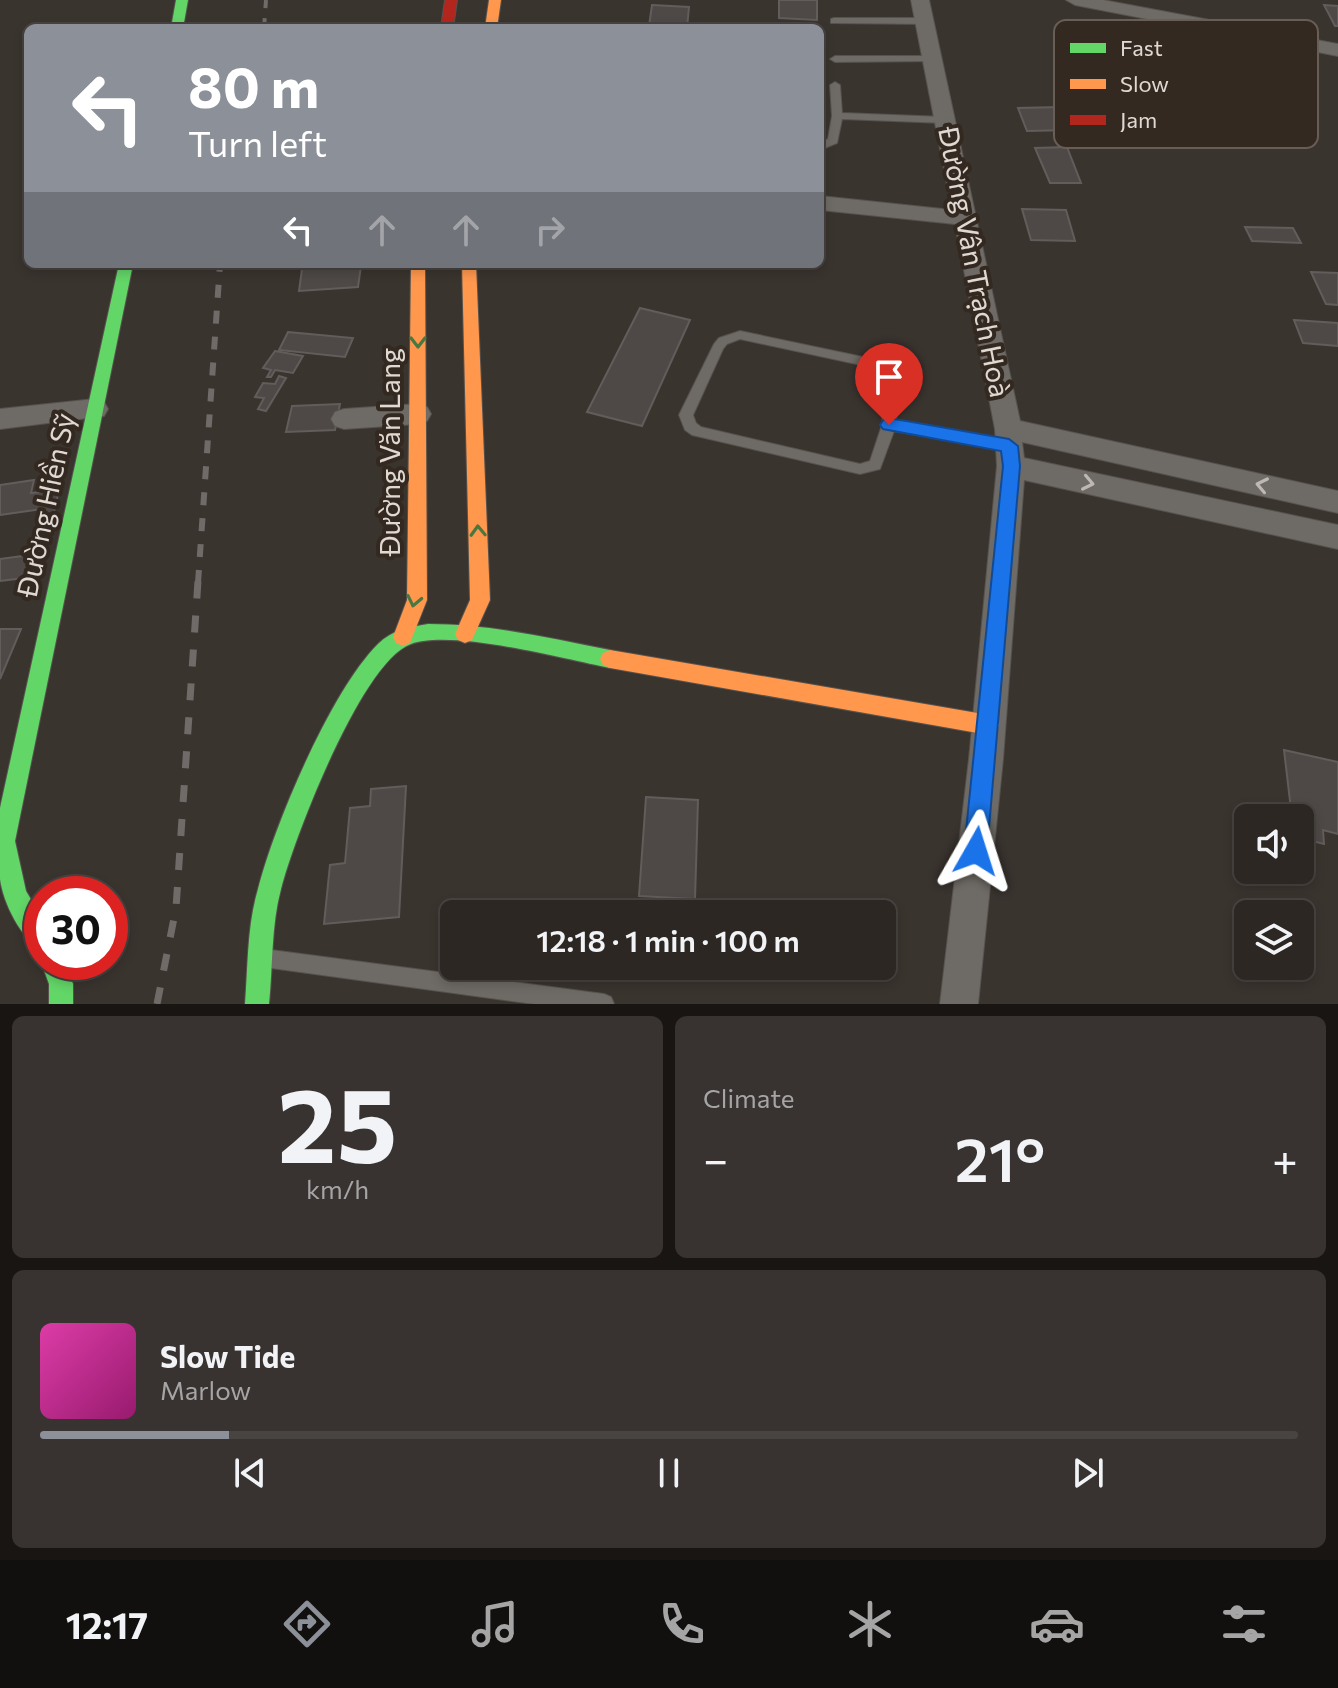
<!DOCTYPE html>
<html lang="en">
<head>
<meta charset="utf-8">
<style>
	body { margin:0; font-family:Commissioner,sans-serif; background:#383330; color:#f1f3f6; height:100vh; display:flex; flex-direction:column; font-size:30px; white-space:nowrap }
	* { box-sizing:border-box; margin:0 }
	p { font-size:26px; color:#a6a5a6 }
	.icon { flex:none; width:44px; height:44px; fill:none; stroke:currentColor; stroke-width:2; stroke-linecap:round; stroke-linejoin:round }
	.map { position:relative; height:1004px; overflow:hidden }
	.side { display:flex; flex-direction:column; gap:12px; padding:12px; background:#181513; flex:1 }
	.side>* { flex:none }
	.banner { position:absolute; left:24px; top:24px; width:800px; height:244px; border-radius:12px; box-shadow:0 4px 12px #0003,0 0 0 2px #484441; background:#8c9099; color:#fff; overflow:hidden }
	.fabs { position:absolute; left:1234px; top:804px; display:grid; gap:16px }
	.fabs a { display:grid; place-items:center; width:80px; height:80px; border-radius:12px; background:#2c2723; box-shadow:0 4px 12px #0003,0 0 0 2px #484441; font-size:40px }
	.speed { position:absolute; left:24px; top:876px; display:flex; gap:16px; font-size:40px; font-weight:700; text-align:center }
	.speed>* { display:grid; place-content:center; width:104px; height:104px; border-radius:50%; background:#2c2723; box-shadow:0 4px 12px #0003,0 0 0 2px #484441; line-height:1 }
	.speed .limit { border:12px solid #d22; background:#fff; color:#111 }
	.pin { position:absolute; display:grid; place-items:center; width:68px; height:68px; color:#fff; margin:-82px -34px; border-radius:50% 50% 50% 0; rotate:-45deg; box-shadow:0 0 8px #0007 }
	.pin .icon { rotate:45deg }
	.me { position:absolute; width:88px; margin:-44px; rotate:6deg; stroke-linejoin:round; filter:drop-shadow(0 0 6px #0008) }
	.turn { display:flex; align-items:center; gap:28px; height:168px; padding:0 32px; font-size:36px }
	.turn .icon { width:104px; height:104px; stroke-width:2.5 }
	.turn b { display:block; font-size:56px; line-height:68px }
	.lanes { display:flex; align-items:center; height:76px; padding:0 32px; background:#0003; justify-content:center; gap:40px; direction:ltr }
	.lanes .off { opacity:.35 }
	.big { font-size:60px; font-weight:600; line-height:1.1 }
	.side .card { flex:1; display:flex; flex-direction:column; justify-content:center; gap:12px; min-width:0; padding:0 28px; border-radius:12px; background:#383330 }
	.side .dial { align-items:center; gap:0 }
	.dial b { font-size:104px; line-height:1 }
	.song { display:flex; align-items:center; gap:24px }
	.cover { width:96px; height:96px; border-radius:12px; background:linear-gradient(135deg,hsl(320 70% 55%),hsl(320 70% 35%)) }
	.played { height:8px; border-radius:4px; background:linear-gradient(90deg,#8c9099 15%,#484441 15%) }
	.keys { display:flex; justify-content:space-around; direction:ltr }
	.heat { display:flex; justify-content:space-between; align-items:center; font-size:44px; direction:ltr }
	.side .tiles { flex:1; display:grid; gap:12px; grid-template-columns:1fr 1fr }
	.card:last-child { grid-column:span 2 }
	.trip { position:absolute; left:440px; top:900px; width:456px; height:80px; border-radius:12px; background:#2c2723; box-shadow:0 4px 12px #0003,0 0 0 2px #484441; font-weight:600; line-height:80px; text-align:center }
	.tab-bar { display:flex; height:128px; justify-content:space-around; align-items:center; background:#12100e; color:#a6a5a6 }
	.tab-bar .icon { width:56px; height:56px }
	.tab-bar .current { color:#8c9099 }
	.tab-bar b { font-size:36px; color:#f1f3f6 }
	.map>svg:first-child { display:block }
	.building { fill:#4e4947; stroke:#625c5b; stroke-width:2 }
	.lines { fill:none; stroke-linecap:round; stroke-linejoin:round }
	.lane-casing { stroke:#56524d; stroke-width:2 }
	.street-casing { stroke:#56524d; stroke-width:2 }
	.fast-casing { stroke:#56524d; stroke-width:2 }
	.slow-casing { stroke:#56524d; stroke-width:2 }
	.jam-casing { stroke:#56524d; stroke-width:2 }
	.lane { fill:#6e6a65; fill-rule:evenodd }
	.street { fill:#6e6a65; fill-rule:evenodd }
	.fast { fill:#63d668; fill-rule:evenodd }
	.slow { fill:#ff974d; fill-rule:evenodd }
	.jam { fill:#b3261e; fill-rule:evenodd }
	.rail-far2 { stroke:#706b68; stroke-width:4; stroke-dasharray:10 10; stroke-linecap:butt }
	.rail-far1 { stroke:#706b68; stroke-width:6; stroke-dasharray:13 13; stroke-linecap:butt }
	.rail { stroke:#706b68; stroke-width:7; stroke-dasharray:17 17; stroke-linecap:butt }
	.oneway { stroke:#497741 }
	.oneway2 { stroke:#beb8b2 }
	.route { fill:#1a73e8; stroke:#114b97; stroke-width:2 }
	.labels { text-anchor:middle; stroke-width:8; stroke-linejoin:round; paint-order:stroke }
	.street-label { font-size:28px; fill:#e0d9d3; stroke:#342921 }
	.key { fill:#342921; stroke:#685e56; stroke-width:2 }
	.key-label { font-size:22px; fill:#e0d9d3 }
</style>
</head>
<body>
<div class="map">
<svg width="1338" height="1004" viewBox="0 0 1338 1004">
	<rect width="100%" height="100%" fill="#3a342f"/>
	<g class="building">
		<path d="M779 0H817V20L779 18Z"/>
		<path d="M652 5 689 7 687 28 649 26Z"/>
		<path d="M1324 5 1338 6V26H1335Z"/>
		<path d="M1060 107 1070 130 1027 131 1018 108Z"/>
		<path d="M1067 147 1081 183H1050L1035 148Z"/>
		<path d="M1022 209 1066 210 1075 241 1031 240Z"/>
		<path d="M1245 227 1293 228 1301 243 1252 241Z"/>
		<path d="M361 266 358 287 299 291 302 269Z"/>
		<path d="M1311 272 1338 273V305L1326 304Z"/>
		<path d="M640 308 690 320 642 426 587 412Z"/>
		<path d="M1294 320 1338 323V346L1303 343Z"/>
		<path d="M288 332 353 338 345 357 279 350Z"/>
		<path d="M275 351 303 356 293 373 275 370 271 377H267L271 370 263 368Z"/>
		<path d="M279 376 286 378 266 411 258 409 264 398 255 397 263 383 275 384Z"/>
		<path d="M340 404 335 430 286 432 292 406Z"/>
		<path d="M34 480 31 493 59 490 53 517 40 518 42 509 0 515V485Z"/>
		<path d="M30 555 24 578 0 581V559Z"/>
		<path d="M0 629H21L0 679Z"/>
		<path d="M1284 750 1338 762V834L1323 830 1324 844 1300 838V818H1292Z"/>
		<path d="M406 786 399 917 324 924 330 865 345 863 350 808 370 806 371 789Z"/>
		<path d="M646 797 698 800 695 899 639 896Z"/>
	</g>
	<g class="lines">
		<g class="lane-casing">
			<g id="lane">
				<path d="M834 18H925L930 21 925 24 831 23V19Z"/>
				<path d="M932 56 937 59 935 61 835 62 830 59 835 56Z"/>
				<path d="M835 82 840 85 842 113 945 117 950 120 945 123 842 119 837 143 820 150V143L828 139 832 116 830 85Z"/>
				<path d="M740 331 882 361 899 372 896 421 1009 441 1016 446 1009 451 894 431 880 469 860 474 692 435 685 430 679 415 714 344 719 338ZM740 339 875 368 886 374 882 425 870 461 860 464 701 427 696 423 693 415 723 349 727 344Z"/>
				<path d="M271 950 604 994 611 997 614 1004H534L271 968 264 966 262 959 264 952Z"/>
			</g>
		</g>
		<g class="street-casing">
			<g id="street">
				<path d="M911 0H929L1020 421 1338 491V513L1022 442 1024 458 1338 525V549L1024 480 1003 759 978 1004H940L969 759 997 466 995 429 955 224 820 210V196L952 210Z"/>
				<path d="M1066 0H1103L1338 44V56L1075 5Z"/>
				<path d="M95 399 104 402 108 409 104 416 0 429V409Z"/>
				<path d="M418 404 427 407 431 414 427 421 418 424 344 429 335 426 331 419 335 412 344 409Z"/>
			</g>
		</g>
		<g class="fast-casing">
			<g id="fast">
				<path d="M176 0H188L183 28H171Z"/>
				<path d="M119 264H133L15 841 26 891 42 918V949C21 940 3 902 0 879 0 856 0 831 0 808Z"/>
				<path d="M428 624C490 624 550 638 610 650L617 653 620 659 617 665 610 668C564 659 453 629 411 644 362 661 294 838 281 889 271 926 273 966 269 1004H245C248 966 247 926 258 889 275 823 331 691 378 644 392 630 409 627 428 624Z"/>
				<path d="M42 960V962H65L73 984V1004H49V984L41 962Z"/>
			</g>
		</g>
		<g class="slow-casing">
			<g id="slow">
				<path d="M489 0H501L497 28H485Z"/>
				<path d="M411 264H425L427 600 410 643 403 646 396 643 393 637 407 600Z"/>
				<path d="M462 264H476L490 600 472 640 465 643 458 640 455 634 470 600Z"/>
				<path d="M610 650 989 715 996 718 999 725 996 732 989 735 610 668 603 665 600 659 603 653Z"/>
			</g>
		</g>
		<g class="jam-casing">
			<path id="jam" d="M445 0H457L453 28H441Z"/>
		</g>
		<use href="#lane" class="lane"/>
		<use href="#street" class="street"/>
		<use href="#fast" class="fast"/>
		<use href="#slow" class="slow"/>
		<use href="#jam" class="jam"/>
		<path class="rail-far2" d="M264 28 266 0"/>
		<path class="rail-far1" d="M198 583 220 264"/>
		<path class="rail" d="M157 1004 176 908 198 581"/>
	</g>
	<defs><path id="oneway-chevron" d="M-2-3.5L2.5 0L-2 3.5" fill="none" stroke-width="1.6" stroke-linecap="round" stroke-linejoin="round" transform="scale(2)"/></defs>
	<g class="oneway">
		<use href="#oneway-chevron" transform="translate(418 342) rotate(90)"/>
		<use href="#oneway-chevron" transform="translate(478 531) rotate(-92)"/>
		<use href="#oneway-chevron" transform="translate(414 601) rotate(102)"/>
	</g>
	<g class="oneway2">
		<use href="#oneway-chevron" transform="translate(1088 483) rotate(12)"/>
		<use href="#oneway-chevron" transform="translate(1262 485) rotate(-168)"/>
	</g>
	<path class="route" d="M889 418 1009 439 1018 446 1020 466 987 851 984 859 976 863 968 859 964 851 1003 466 1001 451 883 429 880 425 883 420Z"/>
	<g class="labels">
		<g class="street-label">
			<text transform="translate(974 262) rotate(79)" y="10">Đường Vân Trạch Hoà</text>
			<text transform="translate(390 452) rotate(-90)" y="10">Đường Văn Lang</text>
			<text transform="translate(46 505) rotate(-78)" y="10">Đường Hiền Sỹ</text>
		</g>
	</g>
	<rect x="1054" y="20" width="264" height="128" rx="12" class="key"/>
	<rect x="1070" y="43" width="36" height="10" fill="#63d668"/>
	<rect x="1070" y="79" width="36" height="10" fill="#ff974d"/>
	<rect x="1070" y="115" width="36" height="10" fill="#b3261e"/>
	<g class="key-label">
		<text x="1120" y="56">Fast</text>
		<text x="1120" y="92">Slow</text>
		<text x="1120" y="128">Jam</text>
	</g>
</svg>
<div class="fabs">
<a><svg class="icon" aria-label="sound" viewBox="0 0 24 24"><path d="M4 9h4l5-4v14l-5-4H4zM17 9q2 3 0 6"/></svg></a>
<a><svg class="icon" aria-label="layers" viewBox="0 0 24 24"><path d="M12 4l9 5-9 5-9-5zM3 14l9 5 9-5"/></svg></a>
</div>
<div class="speed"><div class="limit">30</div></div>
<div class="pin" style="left:889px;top:425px;background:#d93025"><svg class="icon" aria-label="arrive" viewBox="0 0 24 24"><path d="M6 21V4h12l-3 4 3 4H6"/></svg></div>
<svg class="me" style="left:976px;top:851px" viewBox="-20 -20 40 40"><path d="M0-17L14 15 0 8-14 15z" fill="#1a73e8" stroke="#fff" stroke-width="4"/></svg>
<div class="trip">12:18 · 1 min · 100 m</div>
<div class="banner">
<div class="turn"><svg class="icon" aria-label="left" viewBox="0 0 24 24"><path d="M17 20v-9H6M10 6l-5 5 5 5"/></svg><div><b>80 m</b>Turn left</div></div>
<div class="lanes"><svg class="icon" aria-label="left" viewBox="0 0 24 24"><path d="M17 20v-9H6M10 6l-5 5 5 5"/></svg><svg class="icon off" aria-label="ahead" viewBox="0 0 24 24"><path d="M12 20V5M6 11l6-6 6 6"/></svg><svg class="icon off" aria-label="ahead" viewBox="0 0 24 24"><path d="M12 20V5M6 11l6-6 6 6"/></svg><svg class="icon off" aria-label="right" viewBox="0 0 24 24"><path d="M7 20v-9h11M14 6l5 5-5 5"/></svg></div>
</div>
</div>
<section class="side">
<div class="tiles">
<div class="card dial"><b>25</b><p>km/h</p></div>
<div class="card"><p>Climate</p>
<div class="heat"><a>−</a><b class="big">21°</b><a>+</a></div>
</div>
<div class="card">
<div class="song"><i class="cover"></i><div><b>Slow Tide</b><p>Marlow</p></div></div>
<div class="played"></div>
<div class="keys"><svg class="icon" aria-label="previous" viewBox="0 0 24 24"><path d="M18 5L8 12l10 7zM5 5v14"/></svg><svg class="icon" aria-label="pause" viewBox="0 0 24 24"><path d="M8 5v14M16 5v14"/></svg><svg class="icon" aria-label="next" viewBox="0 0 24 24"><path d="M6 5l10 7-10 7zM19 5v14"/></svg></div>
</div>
</div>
</section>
<nav class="tab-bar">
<b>12:17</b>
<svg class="icon current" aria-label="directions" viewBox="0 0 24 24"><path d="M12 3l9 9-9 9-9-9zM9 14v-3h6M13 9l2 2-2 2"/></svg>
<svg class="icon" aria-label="music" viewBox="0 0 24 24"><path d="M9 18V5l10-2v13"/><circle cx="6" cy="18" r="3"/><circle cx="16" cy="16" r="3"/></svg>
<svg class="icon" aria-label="phone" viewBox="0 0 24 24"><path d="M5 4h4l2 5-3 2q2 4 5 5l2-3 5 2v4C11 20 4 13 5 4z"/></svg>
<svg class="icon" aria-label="climate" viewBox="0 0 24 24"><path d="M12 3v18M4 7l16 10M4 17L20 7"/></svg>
<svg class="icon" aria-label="car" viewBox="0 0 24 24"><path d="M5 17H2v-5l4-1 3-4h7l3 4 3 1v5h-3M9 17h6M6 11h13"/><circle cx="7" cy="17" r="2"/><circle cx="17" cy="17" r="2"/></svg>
<svg class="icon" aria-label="filters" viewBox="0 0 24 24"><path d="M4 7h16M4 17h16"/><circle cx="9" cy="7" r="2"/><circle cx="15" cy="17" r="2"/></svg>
</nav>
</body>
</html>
